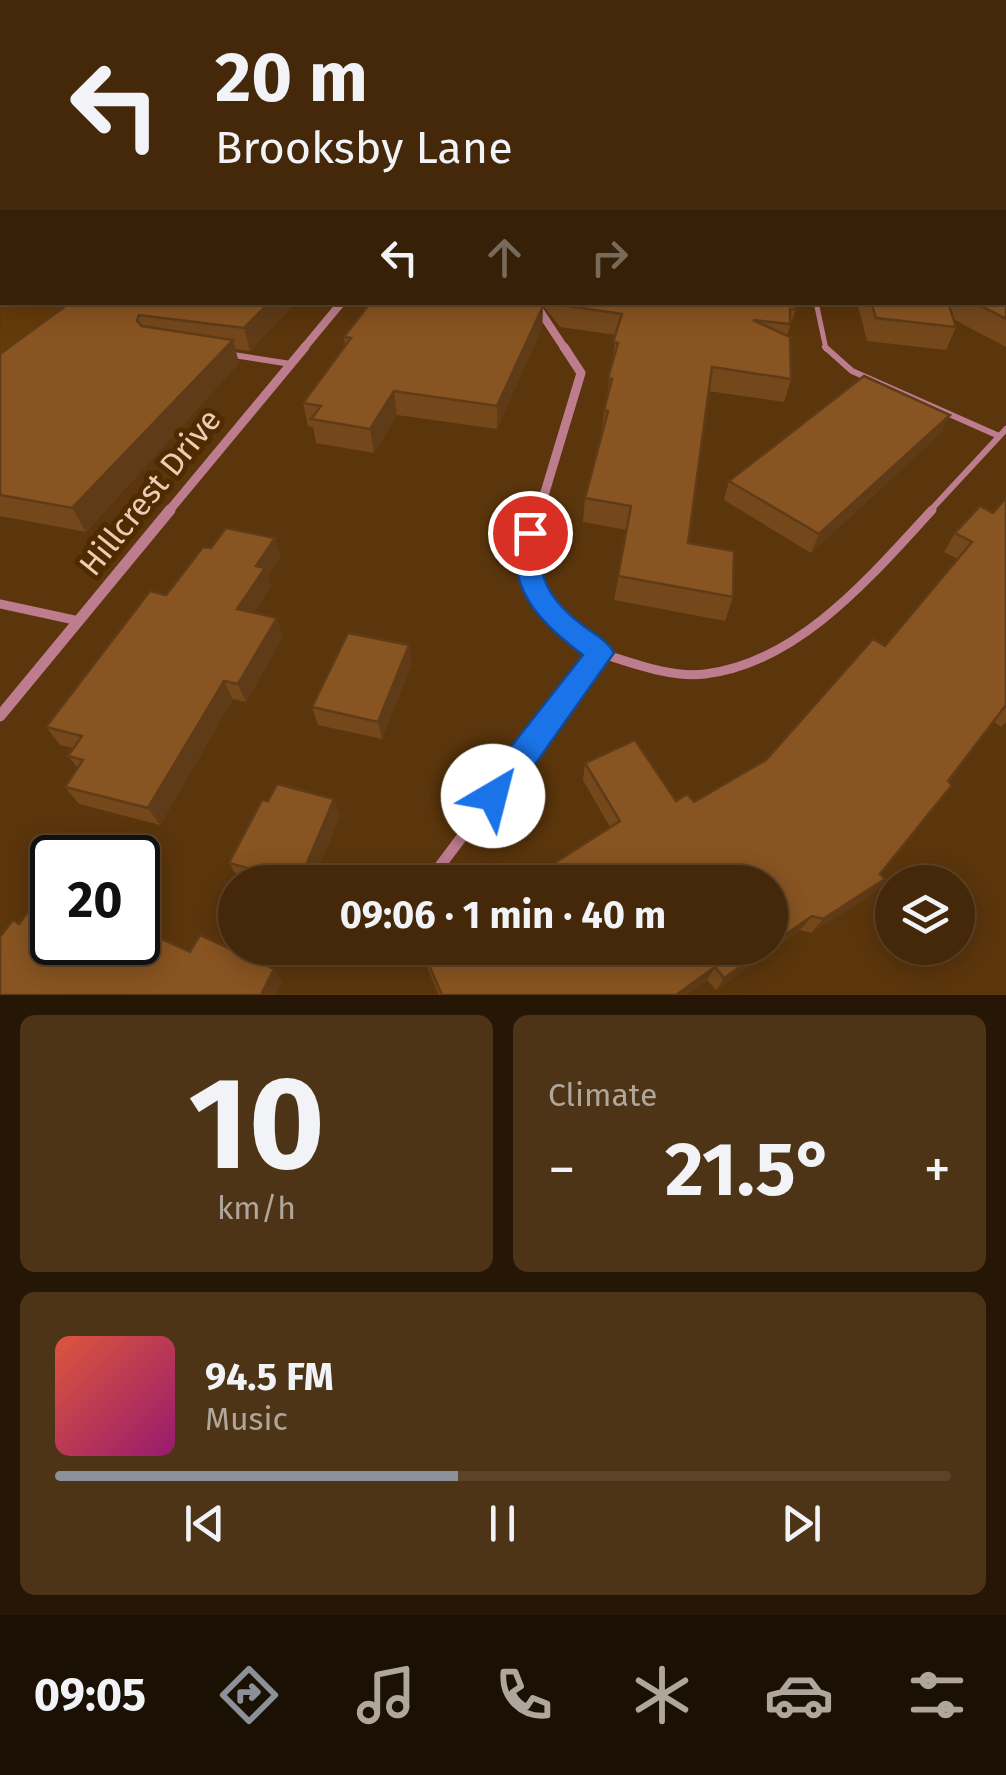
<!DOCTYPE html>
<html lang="en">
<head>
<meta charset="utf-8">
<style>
	body { margin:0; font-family:"Fira Sans",sans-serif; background:#4e3417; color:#f1f3f6; height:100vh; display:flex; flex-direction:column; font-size:38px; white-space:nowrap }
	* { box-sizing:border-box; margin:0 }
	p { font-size:32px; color:#afa69c }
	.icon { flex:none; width:55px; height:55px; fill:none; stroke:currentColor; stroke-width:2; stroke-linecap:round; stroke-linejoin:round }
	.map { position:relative; height:995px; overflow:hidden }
	.panel { display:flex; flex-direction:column; gap:20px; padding:20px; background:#251605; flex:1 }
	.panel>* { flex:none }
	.hud { position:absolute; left:0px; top:0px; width:1008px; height:305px; box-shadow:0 5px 25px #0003,0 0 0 2px #5c442a; background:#442809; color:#f1f3f6; overflow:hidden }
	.tools { position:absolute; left:875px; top:865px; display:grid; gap:20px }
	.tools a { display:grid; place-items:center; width:100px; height:100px; border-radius:50%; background:#442809; box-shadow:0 5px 25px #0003,0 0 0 2px #5c442a; font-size:50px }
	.speed { position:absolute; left:30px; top:835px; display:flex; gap:20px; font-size:50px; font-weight:700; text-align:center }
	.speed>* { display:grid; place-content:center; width:130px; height:130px; border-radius:50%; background:#442809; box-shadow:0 5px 25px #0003,0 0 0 2px #5c442a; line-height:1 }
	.speed .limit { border:5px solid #111; border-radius:15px; background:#fff; color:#111 }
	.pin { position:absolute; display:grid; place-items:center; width:85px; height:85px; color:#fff; margin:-42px; border:5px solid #fff; border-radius:50%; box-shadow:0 2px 10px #0007 }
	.me { position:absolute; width:110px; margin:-55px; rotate:37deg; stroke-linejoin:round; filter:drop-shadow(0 0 8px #0008) }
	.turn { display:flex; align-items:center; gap:35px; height:210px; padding:0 50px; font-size:45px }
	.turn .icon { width:130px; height:130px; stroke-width:2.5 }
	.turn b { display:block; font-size:70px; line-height:85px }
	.lanes { display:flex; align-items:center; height:95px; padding:0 50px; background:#0003; justify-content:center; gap:50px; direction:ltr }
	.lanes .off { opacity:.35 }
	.big { font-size:75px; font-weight:700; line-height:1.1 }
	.panel .card { flex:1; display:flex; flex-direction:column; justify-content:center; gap:15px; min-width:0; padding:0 35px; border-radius:15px; background:#4e3417 }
	.panel .dial { align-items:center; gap:0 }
	.dial b { font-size:130px; line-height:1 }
	.song { display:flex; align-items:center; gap:30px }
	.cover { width:120px; height:120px; border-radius:15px; background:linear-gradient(135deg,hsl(10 70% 55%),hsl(320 70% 35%)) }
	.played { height:10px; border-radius:5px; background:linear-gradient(90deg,#8c9099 45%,#5c442a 45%) }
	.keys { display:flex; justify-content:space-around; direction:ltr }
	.heat { display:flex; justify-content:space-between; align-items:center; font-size:55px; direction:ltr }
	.panel .tiles { flex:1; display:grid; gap:20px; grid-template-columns:1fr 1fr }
	.card:last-child { grid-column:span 2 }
	.trip { position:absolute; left:218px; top:865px; width:570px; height:100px; border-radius:50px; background:#442809; box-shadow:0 5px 25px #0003,0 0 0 2px #5c442a; font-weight:700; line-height:100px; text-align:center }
	.menu { display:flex; height:160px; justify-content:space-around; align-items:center; background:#1b1004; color:#afa69c }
	.menu .icon { width:70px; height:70px }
	.menu .on { color:#8c9099 }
	.menu b { font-size:45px; color:#f1f3f6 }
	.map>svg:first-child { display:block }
	.built { fill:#653a0a }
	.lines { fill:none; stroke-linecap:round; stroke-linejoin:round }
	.lane-far3 { stroke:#bd7d8e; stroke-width:5 }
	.lane-far2 { stroke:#bd7d8e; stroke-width:6 }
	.lane-far1 { stroke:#bd7d8e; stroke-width:9 }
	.lane { stroke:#bd7d8e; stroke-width:11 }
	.street-far2 { stroke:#bd7d8e; stroke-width:8 }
	.street-far1 { stroke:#bd7d8e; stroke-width:9 }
	.street { stroke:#bd7d8e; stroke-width:11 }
	.secondary { stroke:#f7a5bb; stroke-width:20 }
	.wall { fill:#75481c }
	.shaded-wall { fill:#5f3b17 }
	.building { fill:#885421; stroke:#5f3b17; stroke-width:2.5 }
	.route { fill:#1a73e8; stroke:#114b97; stroke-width:2.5 }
	.labels { text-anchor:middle; stroke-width:10; stroke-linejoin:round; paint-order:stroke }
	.street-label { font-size:32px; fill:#ebcdb4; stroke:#502a00 }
</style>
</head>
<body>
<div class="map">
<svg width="1006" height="995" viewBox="0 0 1006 995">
	<rect width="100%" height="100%" fill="#5b350c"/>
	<path class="built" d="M2 204V302L91 303 0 372Z"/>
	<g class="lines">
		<path class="lane-far3" d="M816 302 826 349"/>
		<g class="lane-far2">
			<path d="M825 347 852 371 999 436"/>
			<path d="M227 354 291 364"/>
			<path d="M929 512 1006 429"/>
		</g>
		<g class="lane-far1">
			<path d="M0 604 79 621"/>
			<path d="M547 723 600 653C633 663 670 678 705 674 799 663 872 575 932 510"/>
		</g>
		<path class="lane" d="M428 882 549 721"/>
		<g class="street-far2">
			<path d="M534 302 565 349"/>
			<path d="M303 349 342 302"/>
		</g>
		<g class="street-far1">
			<path d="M168 512 305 347"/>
			<path d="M539 512 581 373 564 347"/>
		</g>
		<g class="street">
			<path d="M540 510 524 562 556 613 600 653"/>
			<path d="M0 716 170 510"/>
		</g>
		<g class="secondary">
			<path d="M0 158 2 157"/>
			<path d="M0 189 2 188"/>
		</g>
	</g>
	<g class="wall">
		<path d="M1006 124V347L953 319 956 327 946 350 867 341 857 302H1005Z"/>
		<path d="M71 302H296L250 351 235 349 239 363 86 532 0 516V354Z"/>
		<path d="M371 302H795L796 309 787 335 791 379 784 402 708 391 688 543 733 597 725 621 614 600 627 530 583 522 585 498 601 434 616 335 560 327 541 303 543 306 542 328 497 429 397 415 374 453 316 443 313 427 308 426 303 403 345 346 344 337Z"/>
		<path d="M950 415 941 433 811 553 724 500 729 481Z"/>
		<path d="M1006 498V722L1001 727 994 722 880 874 885 879 872 894 811 933 800 930 716 990 707 980 686 995H439L425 962 422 949 610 827 583 780 585 763 676 801 694 802 766 760 885 646 958 559 944 552 955 533 993 513Z"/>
		<path d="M211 548 281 557 268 577 271 587 254 613 283 637 246 702 233 699 160 825 79 804 65 787 78 768 68 756 73 748 60 745 46 727Z"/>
		<path d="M412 664 382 739 318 725 312 707Z"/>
		<path d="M334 799 340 816 312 882H252L239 879 229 863 268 801Z"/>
	</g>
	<g class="shaded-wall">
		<path d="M2 239V265L0 266V240Z"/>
		<path d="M270 302H296L250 351 244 328Z"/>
		<path d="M543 306 542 328 497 429V406Z"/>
		<path d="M233 340 239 363 86 532 72 508Z"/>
		<path d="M394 391 397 415 374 453 370 429Z"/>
		<path d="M950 415 941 433 811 553 819 534Z"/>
		<path d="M275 538 281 557 268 577 271 587 245 628 237 609 256 566Z"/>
		<path d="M277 618 283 637 246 702 238 684Z"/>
		<path d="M409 645 412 664 382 739 378 722Z"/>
		<path d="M224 681 233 699 160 825 148 808Z"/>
		<path d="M334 799 340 816 312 882H299Z"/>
		<path d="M885 879 872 894 811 933 823 919Z"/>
		<path d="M812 916 800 930 716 990 724 978 767 948H770V945Z"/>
		<path d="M715 967 707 980 686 995H676Z"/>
		<path d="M274 969 283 982 276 995H261Z"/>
	</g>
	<g class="building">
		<path d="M1005 124H1006V319L974 302H1005Z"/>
		<path d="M2 189V239L0 240V190Z"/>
		<path d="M71 302H270L244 328 139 315 137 321 142 326 233 340 72 508 0 495V354Z"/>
		<path d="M371 302H541L543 306 497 406 394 391 370 429 311 419 321 406 303 403 351 338 344 337Z"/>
		<path d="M559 302H795L796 309H790V324L753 320 790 337 791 379 712 367 688 543 734 551 733 597 618 576 631 506 585 498 608 411 604 410 612 379 608 378 618 343 613 342 622 314 561 305Z"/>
		<path d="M871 302H948L956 327 876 318Z"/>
		<path d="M864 376 950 415 819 534 729 481Z"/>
		<path d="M1006 498V705L948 781 952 785 880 874 885 879 823 919 812 916 770 945V882H525L620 821 585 763 635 740 676 801 687 794 694 802 766 760 873 639 885 646 972 542 955 533 980 506 993 513Z"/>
		<path d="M226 528 275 538 256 566 265 568 237 609 277 618 238 684 224 681 148 808 65 787 83 760 68 756 82 736 46 727 150 591 166 595 203 547 211 548Z"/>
		<path d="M348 633 409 645 378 722 312 707Z"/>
		<path d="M277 784 334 799 299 882 229 863 262 800 268 801Z"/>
		<path d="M47 886 52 889V942H138V928L190 952 200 935 274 969 261 995H0V937L13 920 19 924Z"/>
		<path d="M425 948H767L724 978 715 967 676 995H442L422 949Z"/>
	</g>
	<linearGradient id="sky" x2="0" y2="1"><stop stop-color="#321d07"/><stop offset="0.47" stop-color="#665140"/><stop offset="1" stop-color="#665140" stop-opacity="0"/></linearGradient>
	<rect width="1006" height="264" fill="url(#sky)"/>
	<path class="route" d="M530 524 542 533C534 576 550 601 585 627 596 635 608 641 614 653L504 808 493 812 481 808 477 796 481 785 583 655C540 623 506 589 518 533Z"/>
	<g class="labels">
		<g class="street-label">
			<text transform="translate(150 492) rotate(-51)" y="11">Hillcrest Drive</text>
		</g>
	</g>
</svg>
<div class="tools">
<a><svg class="icon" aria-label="layers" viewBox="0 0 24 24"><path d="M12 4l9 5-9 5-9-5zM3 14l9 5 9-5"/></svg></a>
</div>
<div class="speed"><div class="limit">20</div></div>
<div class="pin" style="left:530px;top:533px;background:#d93025"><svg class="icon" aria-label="arrive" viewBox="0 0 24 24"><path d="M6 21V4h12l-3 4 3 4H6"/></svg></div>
<svg class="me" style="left:493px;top:796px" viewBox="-20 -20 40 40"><circle r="19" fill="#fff"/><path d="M0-13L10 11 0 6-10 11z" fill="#1a73e8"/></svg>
<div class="trip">09:06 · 1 min · 40 m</div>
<div class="hud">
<div class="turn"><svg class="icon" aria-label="left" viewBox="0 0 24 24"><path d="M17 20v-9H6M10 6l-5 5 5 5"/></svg><div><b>20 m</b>Brooksby Lane</div></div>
<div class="lanes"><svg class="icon" aria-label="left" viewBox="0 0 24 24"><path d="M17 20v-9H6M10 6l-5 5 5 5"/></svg><svg class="icon off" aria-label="ahead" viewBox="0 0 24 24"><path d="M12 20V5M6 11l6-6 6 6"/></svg><svg class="icon off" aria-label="right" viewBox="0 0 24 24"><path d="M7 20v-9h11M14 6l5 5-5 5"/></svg></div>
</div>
</div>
<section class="panel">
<div class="tiles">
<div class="card dial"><b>10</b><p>km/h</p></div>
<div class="card"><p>Climate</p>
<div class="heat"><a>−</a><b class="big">21.5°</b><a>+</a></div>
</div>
<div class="card">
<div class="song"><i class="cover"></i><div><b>94.5 FM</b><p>Music</p></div></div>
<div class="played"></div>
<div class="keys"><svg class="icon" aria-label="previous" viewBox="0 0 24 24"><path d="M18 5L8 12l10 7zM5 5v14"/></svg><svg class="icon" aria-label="pause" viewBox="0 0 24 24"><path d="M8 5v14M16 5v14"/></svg><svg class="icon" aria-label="next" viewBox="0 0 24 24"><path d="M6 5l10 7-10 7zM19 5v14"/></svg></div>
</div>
</div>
</section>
<nav class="menu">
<b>09:05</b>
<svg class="icon on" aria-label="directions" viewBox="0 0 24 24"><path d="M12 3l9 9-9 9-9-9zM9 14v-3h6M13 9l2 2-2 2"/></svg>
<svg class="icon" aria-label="music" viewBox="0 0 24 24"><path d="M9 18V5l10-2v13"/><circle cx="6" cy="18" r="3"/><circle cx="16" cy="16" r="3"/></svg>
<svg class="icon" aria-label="phone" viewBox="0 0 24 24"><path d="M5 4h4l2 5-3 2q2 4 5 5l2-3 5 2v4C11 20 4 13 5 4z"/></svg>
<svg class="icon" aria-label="climate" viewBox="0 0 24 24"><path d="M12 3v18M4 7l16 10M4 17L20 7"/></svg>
<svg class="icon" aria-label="car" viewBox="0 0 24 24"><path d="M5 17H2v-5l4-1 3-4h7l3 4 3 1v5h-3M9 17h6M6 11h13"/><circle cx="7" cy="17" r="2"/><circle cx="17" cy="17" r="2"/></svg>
<svg class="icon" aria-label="filters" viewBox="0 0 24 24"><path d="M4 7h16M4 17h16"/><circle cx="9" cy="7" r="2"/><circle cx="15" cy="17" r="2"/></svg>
</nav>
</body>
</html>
